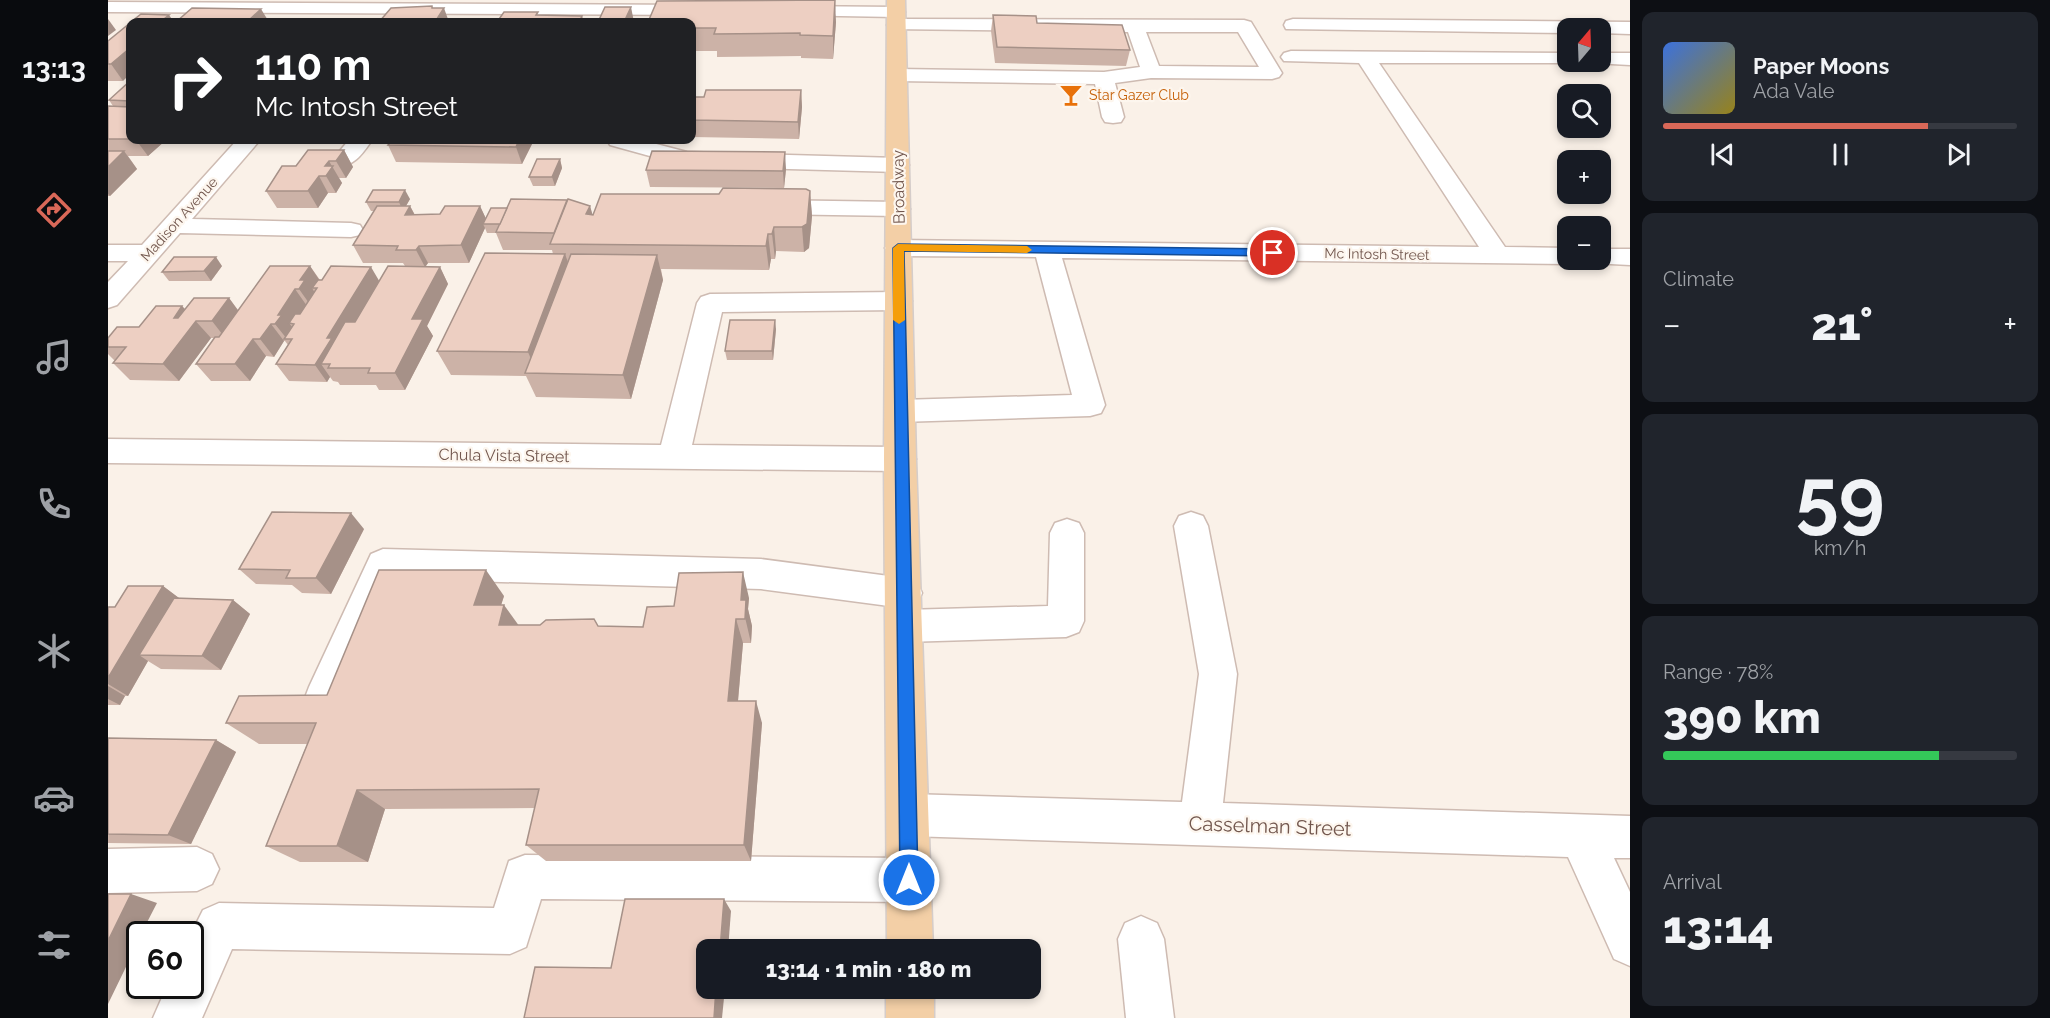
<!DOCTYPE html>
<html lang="en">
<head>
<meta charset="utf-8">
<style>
	body { margin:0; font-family:Raleway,sans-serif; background:#20242c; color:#f1f3f6; height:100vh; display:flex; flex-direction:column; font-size:22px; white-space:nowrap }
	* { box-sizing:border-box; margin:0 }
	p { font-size:20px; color:#9ea1a6 }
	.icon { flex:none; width:33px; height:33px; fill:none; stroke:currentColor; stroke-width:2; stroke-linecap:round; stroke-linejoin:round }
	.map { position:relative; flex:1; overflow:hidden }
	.sheet { display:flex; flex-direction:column; gap:12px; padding:12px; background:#0d0f14; width:420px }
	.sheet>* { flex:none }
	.banner { position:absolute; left:18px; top:18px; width:570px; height:126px; border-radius:12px; box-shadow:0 3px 9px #0003; background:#202124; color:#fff; overflow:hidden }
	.needle { width:39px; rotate:19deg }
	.buttons { position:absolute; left:1449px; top:18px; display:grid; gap:12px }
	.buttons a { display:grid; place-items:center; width:54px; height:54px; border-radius:12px; background:#171b24; box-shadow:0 3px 9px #0003; font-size:30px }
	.speed { position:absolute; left:18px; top:921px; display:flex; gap:12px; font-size:30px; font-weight:700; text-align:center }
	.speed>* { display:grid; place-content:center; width:78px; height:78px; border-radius:50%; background:#171b24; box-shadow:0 3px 9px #0003; line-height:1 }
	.speed .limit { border:3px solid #111; border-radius:9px; background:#fff; color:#111 }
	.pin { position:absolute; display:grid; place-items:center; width:51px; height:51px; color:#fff; margin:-26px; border:3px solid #fff; border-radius:50%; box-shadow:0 2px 6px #0007 }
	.me { position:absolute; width:66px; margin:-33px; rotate:0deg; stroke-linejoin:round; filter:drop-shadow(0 0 4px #0008) }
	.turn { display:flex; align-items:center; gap:21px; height:126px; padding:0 30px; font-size:27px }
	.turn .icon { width:78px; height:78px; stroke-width:2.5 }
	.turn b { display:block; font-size:42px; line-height:51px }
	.big { font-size:45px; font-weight:800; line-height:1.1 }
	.sheet .card { flex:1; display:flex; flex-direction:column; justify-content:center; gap:9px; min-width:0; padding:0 21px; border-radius:12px; background:#20242c }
	.sheet .dial { align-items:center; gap:0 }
	.dial b { font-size:78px; line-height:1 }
	.song { display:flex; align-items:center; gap:18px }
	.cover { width:72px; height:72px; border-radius:9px; background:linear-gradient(135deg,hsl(220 70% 55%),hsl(50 70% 35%)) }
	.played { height:6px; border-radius:3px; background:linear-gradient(90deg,#d96858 75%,#363941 75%) }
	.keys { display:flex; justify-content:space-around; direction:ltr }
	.heat { display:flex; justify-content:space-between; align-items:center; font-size:33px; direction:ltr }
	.charge { height:9px; border-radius:4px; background:linear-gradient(90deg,#34c759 78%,#363941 0) }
	.trip { position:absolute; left:588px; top:939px; width:345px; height:60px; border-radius:12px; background:#171b24; box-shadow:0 3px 9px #0003; font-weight:800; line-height:60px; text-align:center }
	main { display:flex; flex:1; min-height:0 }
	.tabs { display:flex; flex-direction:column; width:108px; justify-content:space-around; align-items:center; background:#090b0e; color:#9ea1a6 }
	.tabs .icon { width:42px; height:42px }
	.tabs .on { color:#d96858 }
	.tabs b { font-size:27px; color:#f1f3f6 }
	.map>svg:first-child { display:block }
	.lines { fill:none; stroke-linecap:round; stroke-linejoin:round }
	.minor-casing { stroke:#cebbb2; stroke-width:3 }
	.major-casing { stroke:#d5cdca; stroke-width:3 }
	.minor { fill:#fff; fill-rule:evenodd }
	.major { fill:#f3cfa6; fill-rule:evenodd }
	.wall { fill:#ccb2a7 }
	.shaded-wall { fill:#a69188 }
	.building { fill:#edcfc2; stroke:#a69188; stroke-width:1.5 }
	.route { fill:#1a73e8; stroke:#114b97; stroke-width:1.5 }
	.slow { fill:#f59e0b }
	.labels { text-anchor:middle; stroke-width:4.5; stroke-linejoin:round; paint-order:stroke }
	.far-food-label { font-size:14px; fill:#c56008; stroke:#fdf6ee; text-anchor:start }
	.far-street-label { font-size:14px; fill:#72574e; stroke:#fdf6ee }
	.street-label { font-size:16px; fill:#72574e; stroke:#fdf6ee }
	.near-street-label { font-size:20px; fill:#72574e; stroke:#fdf6ee }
</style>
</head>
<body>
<main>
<nav class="tabs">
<b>13:13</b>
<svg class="icon on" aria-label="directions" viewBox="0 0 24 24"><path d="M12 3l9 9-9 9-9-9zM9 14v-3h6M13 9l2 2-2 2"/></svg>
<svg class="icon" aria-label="music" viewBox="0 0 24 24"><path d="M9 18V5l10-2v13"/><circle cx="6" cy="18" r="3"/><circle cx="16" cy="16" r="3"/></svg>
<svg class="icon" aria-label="phone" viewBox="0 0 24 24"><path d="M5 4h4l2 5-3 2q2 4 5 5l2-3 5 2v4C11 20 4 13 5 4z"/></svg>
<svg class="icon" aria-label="climate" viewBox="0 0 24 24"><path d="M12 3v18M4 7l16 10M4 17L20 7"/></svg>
<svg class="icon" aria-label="car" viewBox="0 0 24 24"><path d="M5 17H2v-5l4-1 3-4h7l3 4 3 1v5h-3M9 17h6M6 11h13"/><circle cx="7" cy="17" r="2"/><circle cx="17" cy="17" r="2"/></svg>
<svg class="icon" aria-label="filters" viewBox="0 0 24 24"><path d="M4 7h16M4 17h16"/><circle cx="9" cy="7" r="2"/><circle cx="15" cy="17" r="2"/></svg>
</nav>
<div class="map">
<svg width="1522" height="1018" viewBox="0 0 1522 1018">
	<rect width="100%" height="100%" fill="#faf1e8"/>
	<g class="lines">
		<g class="minor-casing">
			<g id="minor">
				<path d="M0 2 591 5 597 6 600 10 597 14 591 15 0 12Z"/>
				<path d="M682 6 788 7 794 8 797 12 794 16 788 17 676 15 673 11 676 7Z"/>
				<path d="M788 19 1136 20 1143 22 1174 73 1171 77 1164 79 1043 78 1007 83 1016 117 1013 122 1005 123 997 122 994 117 987 84 789 81 782 79 779 75 782 71 789 69 996 72 1032 67 1020 32 781 29 779 25 781 21ZM1038 32H1130L1151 67 1051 66Z"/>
				<path d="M1185 19 1522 22V34L1492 33V28H1460V33L1178 29 1176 25 1178 21Z"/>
				<path d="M1183 51 1460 53V62H1468L1467 63H1271L1397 247 1460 248V260H1470L1469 262 1460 264 954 258 997 405 993 413 982 416 792 422 781 419 777 411 781 403 792 400 964 395 928 257 790 256 781 253 777 248 781 243 790 240 1371 247 1251 63 1176 61 1173 57 1176 53Z"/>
				<path d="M1492 53H1522V65L1485 63 1484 62H1492Z"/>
				<path d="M129 140H152L84 219 243 223 252 225 255 230 252 235 243 237 72 233 9 305 0 308V282L20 261H0V245H34Z"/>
				<path d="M241 140H264C255 153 245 169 227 165L224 160Z"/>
				<path d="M499 140H533L579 152 790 158 798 160 801 165 798 170 790 172 578 166 502 145Z"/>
				<path d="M660 200 790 202 798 204 802 209 798 214 790 216 660 214 652 212 648 207 652 202Z"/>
				<path d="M1492 249H1522V265L1483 263 1481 260H1492Z"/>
				<path d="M791 292 800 295 804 301 800 307 791 310 614 312 584 445 792 447 803 451 808 459 803 467 792 471 0 463V439L553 445 589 303 593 297 602 294Z"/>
				<path d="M1083 512 1095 516 1100 526 1129 674 1115 803 1522 816V858H1506L1522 892V966L1506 959 1460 857 801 836 786 830 780 815 786 800 801 794 1074 802 1091 674 1066 526 1071 516Z"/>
				<path d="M959 519 971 523 976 533V621L971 632 958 637 797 642 784 637 779 626 784 615 797 610 940 606 942 533 947 523Z"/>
				<path d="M275 549 653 559 796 578 809 582 814 593 809 604 796 608 653 589 286 579 229 713 215 718 201 713 196 700 201 687 263 554Z"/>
				<path d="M89 847 104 854 111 869 104 884 89 891 0 893V849Z"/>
				<path d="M417 855 801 858 817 864 823 880 817 896 801 902 433 899 418 947 402 954 124 949 94 1018H45L59 986H82V936L95 910 111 903 386 908 401 861Z"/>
				<path d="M1033 916 1049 923 1056 939 1066 1018H1018L1010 939 1017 923Z"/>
			</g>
		</g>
		<g class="major-casing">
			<g id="major">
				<path d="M779 0H797L808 459 825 950H779L776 459Z"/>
				<rect x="778" y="988" width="48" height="30"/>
			</g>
		</g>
		<use href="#minor" class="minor"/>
		<use href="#major" class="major"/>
	</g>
	<g class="wall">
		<path d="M885 15 1022 50 1018 66 887 63 883 31Z"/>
		<path d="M584 22H728L725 59 693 58V56L609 57V51H584Z"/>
		<path d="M0 41 15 81H0Z"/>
		<path d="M22 81V140H58L40 156H20L29 169 2 196H0V106H5L1 100Z"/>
		<path d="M693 90 694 107 691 139 584 137V97H596Z"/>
		<path d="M426 140 414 164 288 162 280 145Z"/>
		<path d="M236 150 245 167 238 178H231L234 183 228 193H220L210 208H169L158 191Z"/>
		<path d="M452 159 454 168 447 186H425L421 177Z"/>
		<path d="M678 169 676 188 542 187 538 170Z"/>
		<path d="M702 191 704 216 701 248 696 252 668 251 667 259H663L661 270 553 269 555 280 523 399 428 397 418 376 343 375 329 351 445 254 444 250H395L388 233H379L377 228 361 263H320L318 266 332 267 340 284 319 326 325 336 297 390H271L268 385H232L230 382 225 381 222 377 219 382 181 381 168 364 180 345 177 341H176L166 357 158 356 142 381H103L88 364 106 338H103L71 381 22 380 5 363 7 361 0 354V338L31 327 74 306 77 309 121 298 130 310 202 266 212 280 271 281 297 266 295 263H255L245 245 266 211H263L258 202 302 199 298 206H302L307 215 332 214 372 206 378 219 482 206 484 214 611 194Z"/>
		<path d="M114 266 103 281H61L54 272Z"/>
		<path d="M668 329 665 360H619L617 351Z"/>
		<path d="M256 529 223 594 194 593 184 585 148 584 131 569Z"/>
		<path d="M55 586 72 599 125 600 142 614 113 670 53 669 40 661 20 696H17L12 705H0V607H7Z"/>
		<path d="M396 596 393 605 410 625 535 627 566 606 641 598 640 609 644 626 643 643H635L630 701 654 723 643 861H438L418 845 427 808 277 809 260 862H192L158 846 199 744H151L118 723 219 695Z"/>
		<path d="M0 738 108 740 128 752 83 844 0 843Z"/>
	</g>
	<g class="shaded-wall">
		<path d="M727 0 728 22 725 59V36Z"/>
		<path d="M324 6 329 19 336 8 341 22H327Z"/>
		<path d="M523 7 526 22H516Z"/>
		<path d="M153 9 161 22H139Z"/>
		<path d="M61 15 66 22H52Z"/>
		<path d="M474 16 476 22H471Z"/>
		<path d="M0 19 8 30 0 36Z"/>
		<path d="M22 48V74L15 81 3 64Z"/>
		<path d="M693 90 694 107 691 139 690 122Z"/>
		<path d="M28 140H58L40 156Z"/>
		<path d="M411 140H426L414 164 408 147Z"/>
		<path d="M236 150 245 167 238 178 228 161Z"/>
		<path d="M16 151 29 169 2 196 0 194V167Z"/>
		<path d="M677 152 678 169 676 188 675 171Z"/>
		<path d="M452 159 454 168 447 186 444 177Z"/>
		<path d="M221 161 234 183 228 193 218 176 217 166Z"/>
		<path d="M211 176 220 193 210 208 200 191Z"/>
		<path d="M297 190 302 199 295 211 291 202Z"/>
		<path d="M702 191 704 216 701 248 696 252 694 227Z"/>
		<path d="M302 206 311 223 297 215Z"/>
		<path d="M372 206 380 223 375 224 377 228 361 263 353 245Z"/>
		<path d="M482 206 489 230 478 214Z"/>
		<path d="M666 227 668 251 667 259 664 234Z"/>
		<path d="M660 234 663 259 661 270 658 246Z"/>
		<path d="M311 246 320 263 317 267 308 250Z"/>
		<path d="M457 254 466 279 429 373 420 352Z"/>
		<path d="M549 255 555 280 523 399 515 375Z"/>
		<path d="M108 257 114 266 103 281 96 271Z"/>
		<path d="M202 266 214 284 209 288H204L207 293 203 306 191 289 192 280Z"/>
		<path d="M263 267 273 284 222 364H213L222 377 219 382 207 365 219 338Z"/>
		<path d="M332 267 340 284 319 326 325 336 297 390 287 373 304 319Z"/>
		<path d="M187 289 199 306 186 324 181 323 185 328 179 339 167 324 170 315Z"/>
		<path d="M121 298 134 316 118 339 104 321Z"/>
		<path d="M74 306 103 338 71 381 55 364 66 318Z"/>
		<path d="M667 320 668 329 665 360 664 351Z"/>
		<path d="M163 324 176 341 166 357 152 339Z"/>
		<path d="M145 339 158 356 142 381 127 364Z"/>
		<path d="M243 513 256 529 223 594 208 578Z"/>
		<path d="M378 570 396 596 385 630 366 605Z"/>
		<path d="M635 572 641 598 640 609 644 626 643 643 633 600Z"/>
		<path d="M55 586 75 601 31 655 40 661 20 696 0 684V678Z"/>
		<path d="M125 600 142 614 113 670 94 656Z"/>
		<path d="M396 605 414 630 391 625Z"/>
		<path d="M628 619 635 643 628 723 620 701Z"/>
		<path d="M0 686 17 696 12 705 0 699Z"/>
		<path d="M648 701 654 723 643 861 636 845Z"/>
		<path d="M108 740 128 752 83 844 60 835Z"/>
		<path d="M249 790 277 809 260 862 229 846Z"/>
		<path d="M23 894 49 903 33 934H32V938L0 1004V941Z"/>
		<path d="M616 899 623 911 620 950H612Z"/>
		<path d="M608 988H617L614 1018H606Z"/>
	</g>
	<g class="building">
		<path d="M727 0 725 36 692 35V33L606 34 608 28H584V22H540L549 1Z"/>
		<path d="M324 6V8H336L327 22H271L283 8Z"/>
		<path d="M497 7H523L516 22H490Z"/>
		<path d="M84 8 153 9 139 22H68Z"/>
		<path d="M396 12H430L428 15 474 16 471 22H389Z"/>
		<path d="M33 14 61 15 52 22H23Z"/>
		<path d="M885 15 928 16 929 23 1014 25 1022 50 889 47Z"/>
		<path d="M22 23V48L3 64H0V41Z"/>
		<path d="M22 81V101L1 100Z"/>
		<path d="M598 90H693L690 122 584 120V97H596Z"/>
		<path d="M0 106 22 107V139H0Z"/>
		<path d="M284 140H411L408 147 280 145Z"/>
		<path d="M200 150H236L228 161H221L217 166H225L218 176H211L200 191H158L174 166H188Z"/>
		<path d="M0 151H16L0 167Z"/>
		<path d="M544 151 677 152 675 171 538 170Z"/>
		<path d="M429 159H452L444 177H421Z"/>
		<path d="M615 188 698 189 702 191 699 224 694 227H666L664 234H660L658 246 442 244 460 199 482 206 478 214 485 215 493 194H611Z"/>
		<path d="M265 190H297L291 202H258Z"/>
		<path d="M403 199 459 200 446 233 388 232Z"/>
		<path d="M269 206H302L297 215 332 214 337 206H372L353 245 311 246 308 250H288L290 246 245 245Z"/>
		<path d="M383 208H399L392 224H375Z"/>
		<path d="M377 253 457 254 420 352 329 351Z"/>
		<path d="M463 254 549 255 515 375 417 373Z"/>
		<path d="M66 257H108L96 271 54 272Z"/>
		<path d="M162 266H202L192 280H197L191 289H187L170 315H174L167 324H163L152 339H145L127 364H88L107 337H111Z"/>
		<path d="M223 266 263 267 219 338H224L207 365 168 364 184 339H176L186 324 181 323 187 314H192L209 288H204L210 280H214Z"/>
		<path d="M280 266 332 267 304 319H315L287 373H260L262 368H220L222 364H213L237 322H247Z"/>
		<path d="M86 298H121L104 321H88L55 364 5 363 18 347H0V338L9 327H31L48 306H74L66 318H70Z"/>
		<path d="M622 320H667L664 351H617Z"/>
		<path d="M164 512 243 513 208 578H178L182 570 131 569Z"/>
		<path d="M271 570H378L366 605H396L391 625H432L438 620 486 619 490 626 535 627 539 607 566 606 571 573 635 572 633 600H638L637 619H628L620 701H648L636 845H418L431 789 249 790 229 846H158L208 723H118L131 696 219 695Z"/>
		<path d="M20 586H55L0 678V607H7Z"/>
		<path d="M66 598 125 600 94 656 31 655Z"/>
		<path d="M0 738 108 740 60 835 0 834Z"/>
		<path d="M0 894H23L0 941Z"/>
		<path d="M517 899H616L612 950H598V988H608L606 1018H416L427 967 503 968Z"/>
	</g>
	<path class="route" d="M790 244 1165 249 1170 253 1165 256 796 251 810 880 808 886 801 889 795 886 792 880 785 248Z"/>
	<path class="slow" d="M790 244 919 246 924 250 919 253 796 251 797 320 791 324 785 320V248Z"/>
	<defs>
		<g id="bar-bare" transform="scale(1.8)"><path d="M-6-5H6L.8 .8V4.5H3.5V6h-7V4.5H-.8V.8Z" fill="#e8710a" stroke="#fdf6ee" stroke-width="2.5" paint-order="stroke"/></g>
	</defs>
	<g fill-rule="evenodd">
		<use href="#bar-bare" x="963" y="95"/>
	</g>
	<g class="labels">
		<g class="far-food-label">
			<text x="981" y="100">Star Gazer Club</text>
		</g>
		<g class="far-street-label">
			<text transform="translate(71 219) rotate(-48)" y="5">Madison Avenue</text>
			<text transform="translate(1269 254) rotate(1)" y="5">Mc Intosh Street</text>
		</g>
		<g class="street-label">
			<text transform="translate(790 187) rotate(-91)" y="6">Broadway</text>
			<text transform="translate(396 455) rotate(1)" y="6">Chula Vista Street</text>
		</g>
		<g class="near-street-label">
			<text transform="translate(1162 826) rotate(2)" y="7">Casselman Street</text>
		</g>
	</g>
</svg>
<div class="buttons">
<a><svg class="needle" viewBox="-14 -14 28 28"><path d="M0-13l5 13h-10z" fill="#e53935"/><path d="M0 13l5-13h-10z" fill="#9ea1a6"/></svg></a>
<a><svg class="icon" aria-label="search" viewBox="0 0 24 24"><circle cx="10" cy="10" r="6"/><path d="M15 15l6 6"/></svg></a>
<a>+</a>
<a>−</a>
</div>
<div class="speed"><div class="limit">60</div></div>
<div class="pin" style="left:1165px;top:253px;background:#d93025"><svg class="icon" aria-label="arrive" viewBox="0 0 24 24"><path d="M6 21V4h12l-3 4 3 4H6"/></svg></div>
<svg class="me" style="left:801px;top:880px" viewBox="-20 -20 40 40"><circle r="17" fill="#1a73e8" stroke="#fff" stroke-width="3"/><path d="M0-11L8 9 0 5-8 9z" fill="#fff"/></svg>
<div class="trip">13:14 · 1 min · 180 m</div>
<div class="banner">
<div class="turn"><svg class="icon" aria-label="right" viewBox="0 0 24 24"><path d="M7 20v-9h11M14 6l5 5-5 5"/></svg><div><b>110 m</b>Mc Intosh Street</div></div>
</div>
</div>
<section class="sheet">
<div class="card">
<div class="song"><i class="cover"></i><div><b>Paper Moons</b><p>Ada Vale</p></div></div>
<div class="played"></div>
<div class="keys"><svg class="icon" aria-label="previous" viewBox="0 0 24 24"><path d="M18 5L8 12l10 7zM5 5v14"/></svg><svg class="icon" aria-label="pause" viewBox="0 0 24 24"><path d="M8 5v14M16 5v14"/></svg><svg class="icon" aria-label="next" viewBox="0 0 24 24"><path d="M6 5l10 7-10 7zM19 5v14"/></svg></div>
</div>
<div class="card"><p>Climate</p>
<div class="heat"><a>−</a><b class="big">21°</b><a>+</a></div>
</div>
<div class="card dial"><b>59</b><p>km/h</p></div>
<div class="card"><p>Range · 78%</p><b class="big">390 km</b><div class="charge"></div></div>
<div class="card"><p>Arrival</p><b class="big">13:14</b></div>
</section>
</main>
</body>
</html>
